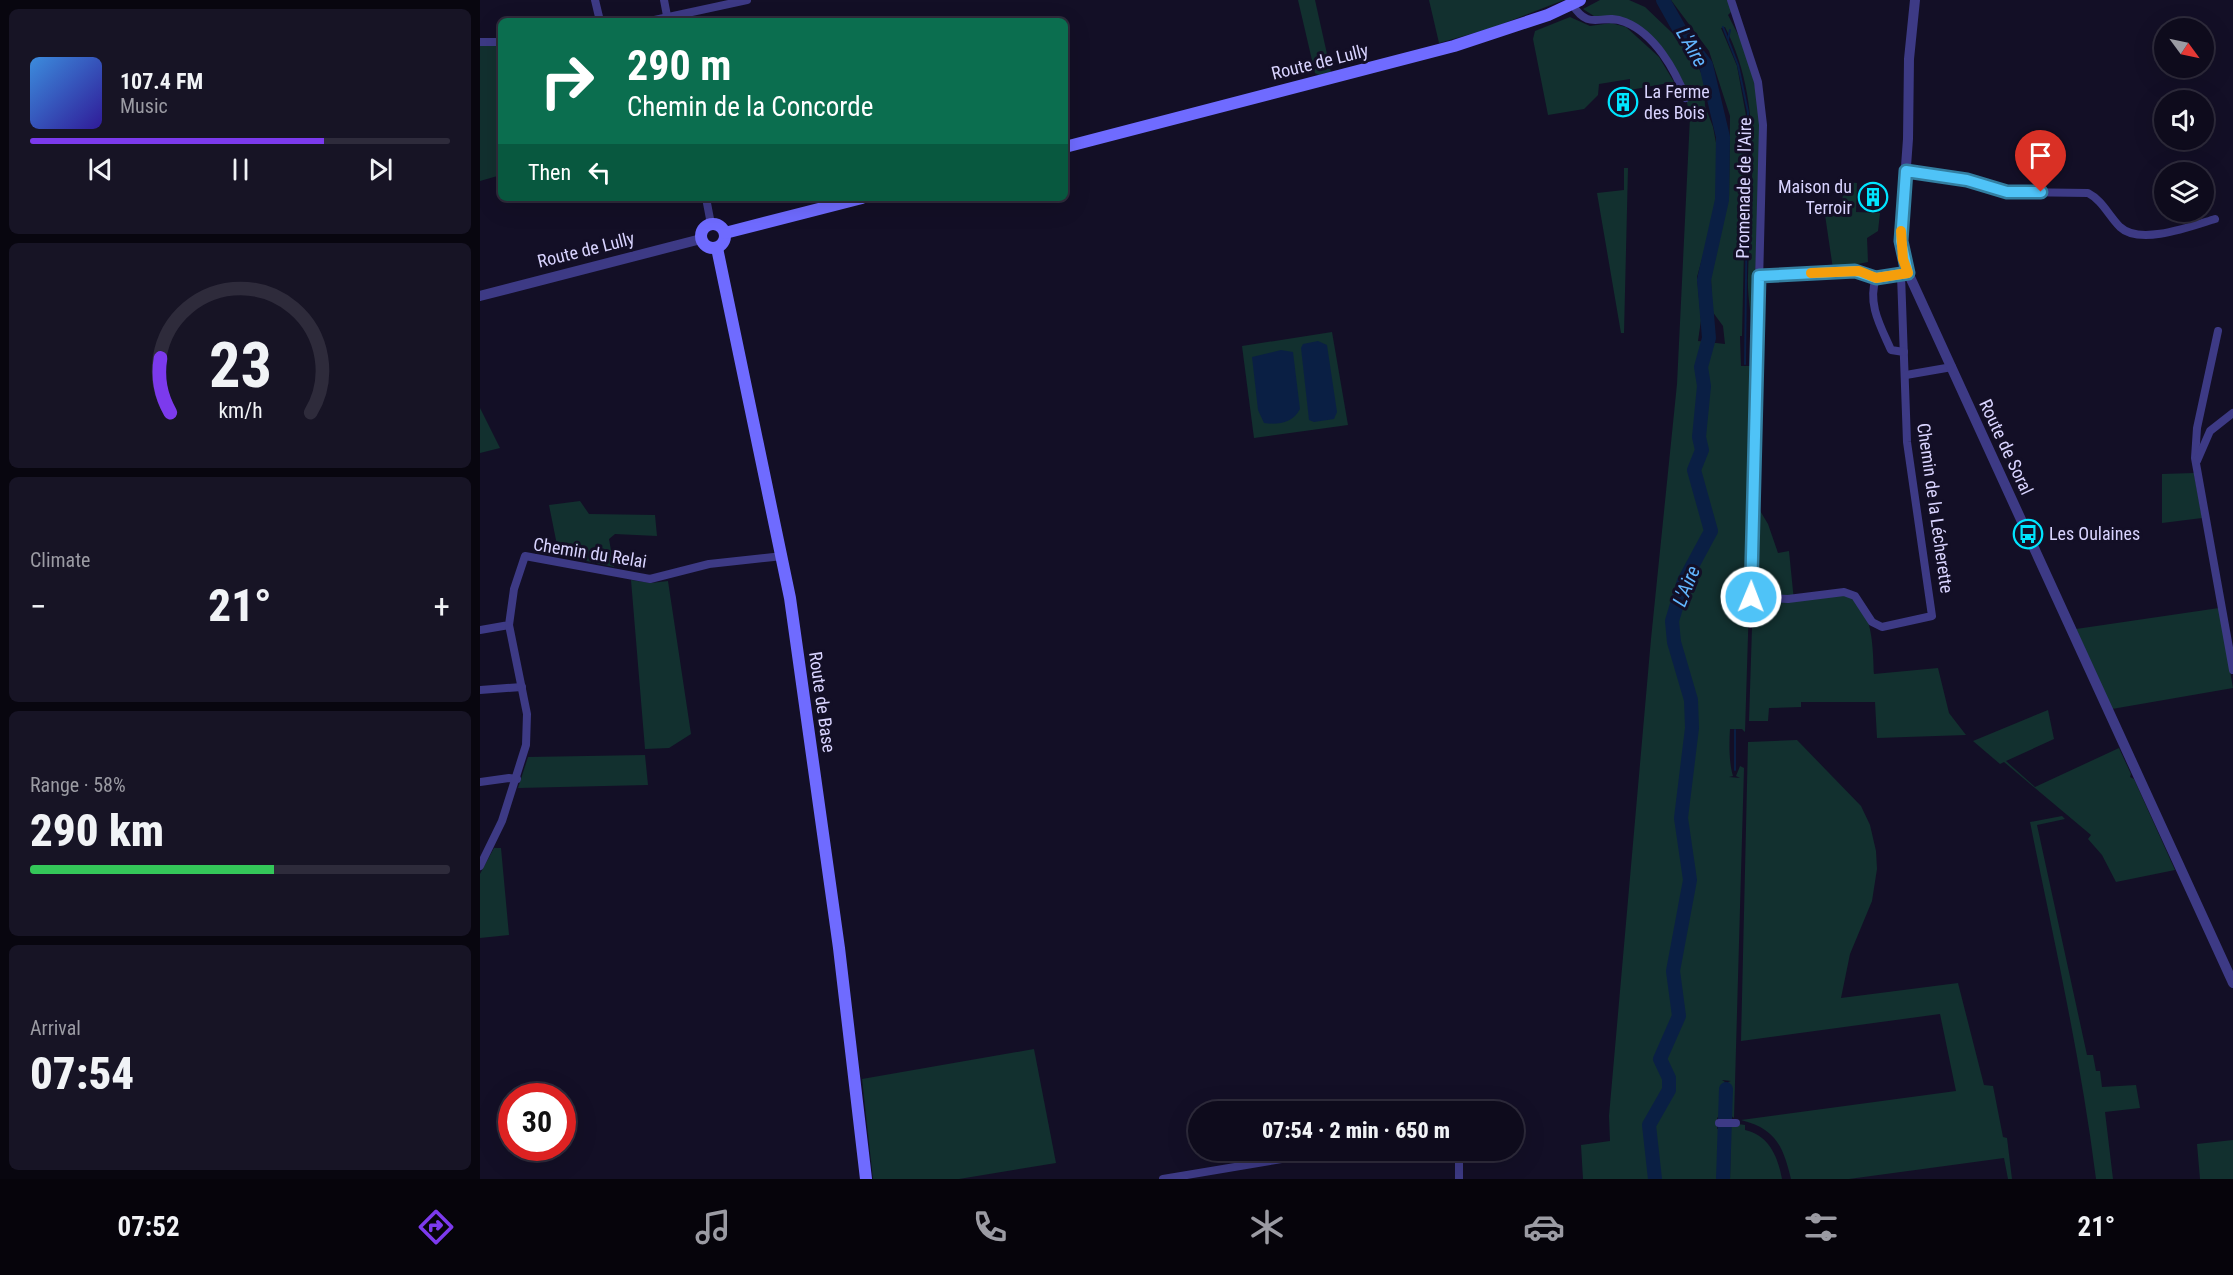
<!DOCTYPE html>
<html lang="en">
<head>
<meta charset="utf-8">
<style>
	body { margin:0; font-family:"Roboto Condensed",sans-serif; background:#171425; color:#f1f3f6; height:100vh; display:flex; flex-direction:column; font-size:22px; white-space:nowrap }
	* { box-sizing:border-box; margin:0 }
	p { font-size:20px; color:#9b9ba3 }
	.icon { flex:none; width:33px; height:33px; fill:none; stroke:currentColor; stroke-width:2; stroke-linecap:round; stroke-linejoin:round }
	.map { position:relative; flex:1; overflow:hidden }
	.sheet { display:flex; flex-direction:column; gap:9px; padding:9px; background:#08060f; width:480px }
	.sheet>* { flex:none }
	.hud { position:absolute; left:18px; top:18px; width:570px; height:183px; border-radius:9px; box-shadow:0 6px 24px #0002,0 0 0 2px #2e2b3b; background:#0b6e4f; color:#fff; overflow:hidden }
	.needle { width:39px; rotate:123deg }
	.fabs { position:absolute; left:1674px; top:18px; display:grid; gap:12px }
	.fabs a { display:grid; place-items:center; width:60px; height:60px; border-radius:50%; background:#0e0b1c; box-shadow:0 6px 24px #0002,0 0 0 2px #2e2b3b; font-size:30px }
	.speed { position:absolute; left:18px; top:1083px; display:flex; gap:12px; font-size:30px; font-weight:700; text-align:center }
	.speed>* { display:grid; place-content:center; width:78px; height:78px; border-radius:50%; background:#0e0b1c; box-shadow:0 6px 24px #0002,0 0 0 2px #2e2b3b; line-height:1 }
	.speed .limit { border:9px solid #d22; background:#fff; color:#111 }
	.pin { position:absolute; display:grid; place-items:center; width:51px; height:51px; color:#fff; margin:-62px -26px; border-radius:50% 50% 50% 0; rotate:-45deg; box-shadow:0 0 6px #0007 }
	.pin .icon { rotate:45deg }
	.me { position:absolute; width:66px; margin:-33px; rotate:1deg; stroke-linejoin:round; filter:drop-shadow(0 0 4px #0008) }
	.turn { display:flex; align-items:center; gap:21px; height:126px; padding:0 30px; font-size:27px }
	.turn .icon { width:78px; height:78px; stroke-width:2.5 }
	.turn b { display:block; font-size:42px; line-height:51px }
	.then { display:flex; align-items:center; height:57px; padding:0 30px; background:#0003; gap:12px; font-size:22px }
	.big { font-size:45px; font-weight:800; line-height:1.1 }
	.sheet .widget { flex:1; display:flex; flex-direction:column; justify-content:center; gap:9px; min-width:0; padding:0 21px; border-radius:9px; background:#171425 }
	.sheet .dial { align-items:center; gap:0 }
	.dial svg { height:156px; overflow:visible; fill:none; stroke:#2e2b3b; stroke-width:7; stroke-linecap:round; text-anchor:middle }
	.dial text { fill:#f1f3f6; stroke:none }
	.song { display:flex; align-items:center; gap:18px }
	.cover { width:72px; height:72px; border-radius:9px; background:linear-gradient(135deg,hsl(210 70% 55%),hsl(250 70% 35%)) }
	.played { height:6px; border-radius:3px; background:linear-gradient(90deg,#7c3aed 70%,#2e2b3b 70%) }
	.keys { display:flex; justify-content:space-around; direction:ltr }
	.heat { display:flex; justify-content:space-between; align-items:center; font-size:33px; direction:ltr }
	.charge { height:9px; border-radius:4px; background:linear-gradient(90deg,#34c759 58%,#2e2b3b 0) }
	.trip { position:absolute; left:708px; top:1101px; width:336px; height:60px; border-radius:30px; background:#0e0b1c; box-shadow:0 6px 24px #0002,0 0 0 2px #2e2b3b; font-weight:800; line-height:60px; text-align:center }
	.menu { display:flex; height:96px; justify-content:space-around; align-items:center; background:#06040b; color:#9b9ba3 }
	.menu .icon { width:42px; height:42px }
	.menu .active { color:#7c3aed }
	.menu b { font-size:27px; color:#f1f3f6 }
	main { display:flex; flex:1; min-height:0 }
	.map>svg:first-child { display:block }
	.green { fill:#12302f }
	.water { fill:#0a1f44 }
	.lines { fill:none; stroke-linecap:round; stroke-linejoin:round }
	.stream { stroke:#0a1f44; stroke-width:2 }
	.river { stroke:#0a1f44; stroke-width:14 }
	.minor { stroke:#3d3a85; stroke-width:8 }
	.tertiary { stroke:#3d3a85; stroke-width:10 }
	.secondary { stroke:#6f6bff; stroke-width:12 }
	.route-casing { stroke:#337fa1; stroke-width:15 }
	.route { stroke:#4fc3f7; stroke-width:10 }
	.slow { stroke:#f59e0b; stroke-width:10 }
	.labels { text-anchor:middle; stroke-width:6; stroke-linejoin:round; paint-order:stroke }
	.street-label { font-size:18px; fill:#d9d4ff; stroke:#130f26 }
	.poi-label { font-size:18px; fill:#d9d4ff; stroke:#130f26; text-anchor:start }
	.water-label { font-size:20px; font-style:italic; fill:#62b6ff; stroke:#130f26 }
</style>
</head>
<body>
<main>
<section class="sheet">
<div class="widget">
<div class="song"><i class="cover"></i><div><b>107.4 FM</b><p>Music</p></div></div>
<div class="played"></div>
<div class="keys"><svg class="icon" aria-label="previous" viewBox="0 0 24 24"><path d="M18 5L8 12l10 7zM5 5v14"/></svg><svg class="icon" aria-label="pause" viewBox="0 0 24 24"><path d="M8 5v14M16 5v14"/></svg><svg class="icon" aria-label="next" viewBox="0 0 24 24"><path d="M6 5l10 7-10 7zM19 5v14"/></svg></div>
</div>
<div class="widget dial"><svg viewBox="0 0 100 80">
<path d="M14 69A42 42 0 1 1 86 69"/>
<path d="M14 69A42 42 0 0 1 9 41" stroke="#7c3aed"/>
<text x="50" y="56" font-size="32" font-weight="700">23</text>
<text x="50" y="72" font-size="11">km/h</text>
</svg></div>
<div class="widget"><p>Climate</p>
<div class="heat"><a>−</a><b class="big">21°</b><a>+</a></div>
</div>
<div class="widget"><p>Range · 58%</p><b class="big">290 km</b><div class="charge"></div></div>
<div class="widget"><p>Arrival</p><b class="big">07:54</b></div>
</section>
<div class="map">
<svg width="1753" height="1179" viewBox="0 0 1753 1179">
	<rect width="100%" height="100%" fill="#130f26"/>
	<g class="green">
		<path d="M818 0H835L851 72 839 75 835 73Z"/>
		<path d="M949 0H1084L1012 28 959 43Z"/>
		<path d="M1120 0H1149L1165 7 1210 50 1224 79 1225 106 1233 127 1237 148 1236 209 1217 277 1221 320 1218 341 1245 344 1243 326 1232 311 1231 278 1249 197 1250 116 1229 51 1191 0H1249L1252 11 1248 15 1268 54 1280 110 1276 336H1272C1272 316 1267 297 1268 276 1270 193 1285 104 1245 27L1241 28 1257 66 1267 121 1262 336H1260L1261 366H1270L1273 348H1276L1269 591 1254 588 1255 621H1264L1266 601 1269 603 1265 732 1262 729H1250C1249 744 1249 763 1253 776L1249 777 1260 778 1256 776 1260 766 1264 768 1254 1118 1249 1114 1250 1088 1248 1082 1251 1081 1242 1080 1245 1082 1242 1088V1113L1237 1118V1129H1240L1238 1179H1103L1101 1145 1130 1141 1129 1116 1171 639 1197 384 1210 117 1206 98 1209 96 1159 26 1114 16 1103 9Z"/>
		<path d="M1090 17 1110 26 1131 23 1146 27 1179 57 1194 82 1150 90V79L1119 84 1118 95 1104 109 1068 115 1053 39 1055 31Z"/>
		<path d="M0 45H21V175L0 181Z"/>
		<path d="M1144 168H1148L1144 333H1141L1117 193 1144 190Z"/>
		<path d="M1365 182 1377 183 1376 212 1400 213 1398 231 1387 238 1388 262 1353 269 1344 208 1362 201Z"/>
		<path d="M852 332 868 425 774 438 762 346Z"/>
		<path d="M0 408 20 448 0 453Z"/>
		<path d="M1714 473 1722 518 1682 523V474Z"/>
		<path d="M100 501 109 514 175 515 177 536 135 534 129 539 134 567 79 555 69 505Z"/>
		<path d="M1276 504 1288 524 1298 553 1309 551 1314 601C1329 599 1346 594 1361 595 1394 596 1393 652 1394 674L1458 668 1469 713 1486 735 1397 738 1395 702H1321V707L1289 708 1288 721H1269Z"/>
		<path d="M151 580 171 583 188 581 211 734 189 748 165 749Z"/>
		<path d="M1739 608 1753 688 1632 709 1596 629Z"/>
		<path d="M1568 710 1574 739 1526 761 1555 787 1639 748 1651 774 1650 777 1654 779 1695 870 1636 882 1622 855 1608 839 1611 835 1524 762 1520 764 1493 741Z"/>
		<path d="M1317 740 1381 806 1390 825 1396 851 1397 869 1392 901 1370 954 1361 998 1478 983 1504 1085 1513 1086 1523 1137 1527 1138 1532 1179H1528L1524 1158 1369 1179H1311C1303 1146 1296 1129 1261 1120L1476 1091 1460 1014 1261 1041 1268 742Z"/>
		<path d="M165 755 168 785 38 788 48 757Z"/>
		<path d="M1582 816 1585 819 1557 825 1607 1055H1613L1616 1071H1620L1622 1087 1656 1085 1660 1108 1625 1112 1633 1179H1616C1601 1059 1574 941 1550 822Z"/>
		<path d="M14 848H21L29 935 0 938V874Z"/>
		<path d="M554 1049 576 1163 479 1179H393L382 1079Z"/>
		<path d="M1251 1123 1265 1125V1130C1289 1135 1298 1157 1302 1179H1250Z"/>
		<path d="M1753 1140V1179H1720L1717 1144Z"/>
	</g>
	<g class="water">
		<path d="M838 341 847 345 857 412 854 419 834 422 829 420 821 348 823 344Z"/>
		<path d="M801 350 813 352 820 409C813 423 798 425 784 423L778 410 772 357Z"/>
	</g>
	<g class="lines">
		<g class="stream">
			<path d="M1243 27 1258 65 1268 112 1265 364"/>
			<path d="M1248 39 1250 30"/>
			<path d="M1259 620V592"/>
			<path d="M1255 770V730"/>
		</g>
		<g class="river">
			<path d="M1175 1179 1169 1125 1189 1090V1078L1180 1059 1199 1016 1193 971 1210 880 1201 818 1212 728 1211 700 1194 642 1192 621 1204 581 1231 531 1214 470 1222 450 1219 437 1224 386 1221 367 1229 338 1224 280 1242 200 1243 137 1226 65 1201 32 1183 0"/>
			<path d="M1243 1179 1246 1089"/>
		</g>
		<g class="minor">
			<path d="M115 0 120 21"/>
			<path d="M184 0 188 21"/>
			<path d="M1251 0 1278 82 1283 125 1271 597 1308 599 1364 592 1375 596 1392 622 1402 627 1452 616 1427 442 1421 275"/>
			<path d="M1092 4C1110 33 1121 12 1145 22 1175 34 1195 70 1206 98"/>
			<path d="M170 21 267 0"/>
			<path d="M0 42H21"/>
			<path d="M1426 171 1487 180 1527 192 1608 193C1622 200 1629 216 1640 227 1660 246 1712 226 1735 219"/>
			<path d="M226 198 231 224"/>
			<path d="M1279 276 1375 271 1396 278 1424 275"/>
			<path d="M1396 278C1387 304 1401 327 1411 350L1424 352"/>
			<path d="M1738 331 1717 428 1715 458 1753 670"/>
			<path d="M1426 375 1472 367"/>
			<path d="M1717 461 1730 431 1753 413"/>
			<path d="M0 630 29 625 34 589 45 556 170 579 229 564 303 556"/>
			<path d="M0 690 42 687"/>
			<path d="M0 782 29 778 37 779"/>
			<path d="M0 866 22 821 46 745 47 714 29 625"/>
			<path d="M1239 1123H1256"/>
			<path d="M979 1150V1179"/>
			<path d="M683 1179 856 1150"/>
		</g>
		<g class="tertiary">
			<path d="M1435 0 1429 59 1428 139 1421 234 1425 266 1753 983"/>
			<path d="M0 296 221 239"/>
		</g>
		<g class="secondary">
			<path d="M585 147 974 46 1068 15 1100 0"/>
			<circle cx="233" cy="236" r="12"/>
			<path d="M245 233 382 198"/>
			<path d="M237 248 310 598 359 948 386 1179"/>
		</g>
	</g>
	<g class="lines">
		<g class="route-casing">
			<path id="route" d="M1271 597 1279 276 1375 271 1396 278 1428 273 1421 241 1426 171 1487 180 1527 192H1561"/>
		</g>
		<use href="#route" class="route"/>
		<path class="slow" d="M1331 273 1379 271 1396 278 1428 273 1423 259 1421 231"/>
	</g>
	<defs>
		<g id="building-ring" transform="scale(1.5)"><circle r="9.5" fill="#130f26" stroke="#00e5ff" stroke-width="1.5"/><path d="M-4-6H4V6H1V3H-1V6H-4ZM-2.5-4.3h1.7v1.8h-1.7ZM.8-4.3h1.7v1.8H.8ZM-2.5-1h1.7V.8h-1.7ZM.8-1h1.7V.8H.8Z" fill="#00e5ff"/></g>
		<g id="bus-ring" transform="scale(1.5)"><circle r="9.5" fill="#130f26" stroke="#00e5ff" stroke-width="1.5"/><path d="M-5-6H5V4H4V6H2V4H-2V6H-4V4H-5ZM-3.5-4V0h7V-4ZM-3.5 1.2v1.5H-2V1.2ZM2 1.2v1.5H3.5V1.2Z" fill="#00e5ff"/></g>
	</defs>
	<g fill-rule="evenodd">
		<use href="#building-ring" x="1143" y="102"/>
		<use href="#building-ring" x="1393" y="197"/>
		<use href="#bus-ring" x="1548" y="534"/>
	</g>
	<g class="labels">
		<g class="street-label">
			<text transform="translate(840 62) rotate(-14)" y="6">Route de Lully</text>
			<text transform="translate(1264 188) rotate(-89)" y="6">Promenade de l'Aire</text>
			<text transform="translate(106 250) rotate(-14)" y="6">Route de Lully</text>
			<text transform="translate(1526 447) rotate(65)" y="6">Route de Soral</text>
			<text transform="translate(1455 508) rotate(82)" y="6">Chemin de la Lécherette</text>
			<text transform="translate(110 553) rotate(9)" y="6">Chemin du Relai</text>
			<text transform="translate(342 702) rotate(82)" y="6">Route de Base</text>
		</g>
		<g class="poi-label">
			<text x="1164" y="98">La Ferme<tspan x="1164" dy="21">des Bois</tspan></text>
			<text x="1372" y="193" text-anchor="end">Maison du<tspan x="1372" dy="21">Terroir</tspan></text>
			<text x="1569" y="540">Les Oulaines</text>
		</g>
		<g class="water-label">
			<text transform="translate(1212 47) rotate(60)" y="7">L'Aire</text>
			<text transform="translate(1206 586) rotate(-68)" y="7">L'Aire</text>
		</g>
	</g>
</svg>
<div class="fabs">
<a><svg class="needle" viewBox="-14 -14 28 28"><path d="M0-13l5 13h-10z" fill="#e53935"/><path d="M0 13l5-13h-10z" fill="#9b9ba3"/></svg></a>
<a><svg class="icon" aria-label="sound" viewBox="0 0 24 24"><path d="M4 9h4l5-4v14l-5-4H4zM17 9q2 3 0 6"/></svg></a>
<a><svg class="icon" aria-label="layers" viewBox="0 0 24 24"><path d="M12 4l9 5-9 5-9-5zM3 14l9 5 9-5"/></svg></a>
</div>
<div class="speed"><div class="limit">30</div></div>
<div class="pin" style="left:1561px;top:192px;background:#d93025"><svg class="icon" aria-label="arrive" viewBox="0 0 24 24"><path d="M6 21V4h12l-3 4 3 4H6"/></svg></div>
<svg class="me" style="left:1271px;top:597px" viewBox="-20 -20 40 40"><circle r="17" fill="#4fc3f7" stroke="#fff" stroke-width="3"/><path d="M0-11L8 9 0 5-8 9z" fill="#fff"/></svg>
<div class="trip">07:54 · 2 min · 650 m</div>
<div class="hud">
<div class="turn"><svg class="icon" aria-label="right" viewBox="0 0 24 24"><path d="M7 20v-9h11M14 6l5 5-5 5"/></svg><div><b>290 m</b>Chemin de la Concorde</div></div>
<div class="then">Then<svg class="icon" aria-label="left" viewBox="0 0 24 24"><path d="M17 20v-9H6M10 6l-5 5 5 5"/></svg></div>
</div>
</div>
</main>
<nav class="menu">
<b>07:52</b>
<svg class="icon active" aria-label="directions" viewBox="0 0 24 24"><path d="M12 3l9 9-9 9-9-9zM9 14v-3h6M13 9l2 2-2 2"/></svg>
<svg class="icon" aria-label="music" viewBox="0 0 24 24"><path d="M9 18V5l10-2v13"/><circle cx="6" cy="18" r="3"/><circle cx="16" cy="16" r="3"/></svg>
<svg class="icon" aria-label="phone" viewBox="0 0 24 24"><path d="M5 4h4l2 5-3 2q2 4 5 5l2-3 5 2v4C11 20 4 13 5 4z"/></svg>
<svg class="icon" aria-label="climate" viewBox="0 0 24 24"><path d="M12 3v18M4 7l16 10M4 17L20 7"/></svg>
<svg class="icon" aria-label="car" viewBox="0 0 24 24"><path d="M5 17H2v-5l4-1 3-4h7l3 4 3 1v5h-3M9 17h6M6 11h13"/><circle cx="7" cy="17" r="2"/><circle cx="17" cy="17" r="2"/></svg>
<svg class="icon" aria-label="filters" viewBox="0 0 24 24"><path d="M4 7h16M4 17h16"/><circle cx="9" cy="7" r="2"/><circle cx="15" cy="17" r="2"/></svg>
<b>21°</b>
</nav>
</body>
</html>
